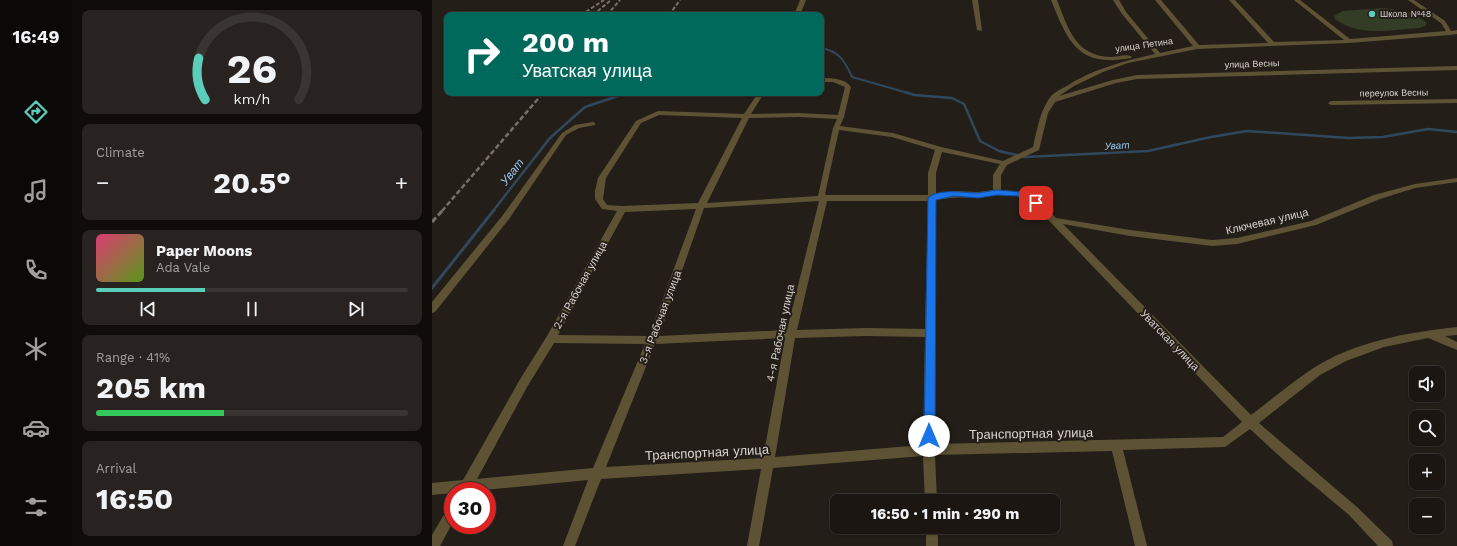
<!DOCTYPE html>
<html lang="en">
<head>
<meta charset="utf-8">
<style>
	body { margin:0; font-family:"Work Sans",sans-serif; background:#282320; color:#f1f3f6; height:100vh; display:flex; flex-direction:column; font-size:15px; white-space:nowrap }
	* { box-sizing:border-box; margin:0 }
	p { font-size:13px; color:#a09f9f }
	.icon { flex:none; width:22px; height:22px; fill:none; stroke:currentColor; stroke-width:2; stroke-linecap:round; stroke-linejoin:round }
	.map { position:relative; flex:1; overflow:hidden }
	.details { display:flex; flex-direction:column; gap:10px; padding:10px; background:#0f0c0a; width:360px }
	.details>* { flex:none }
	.banner { position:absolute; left:12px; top:12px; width:380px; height:84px; border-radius:8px; box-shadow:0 1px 3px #0004,0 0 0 1px #393532; background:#00695c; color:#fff; overflow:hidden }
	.tools { position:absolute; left:977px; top:366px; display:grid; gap:8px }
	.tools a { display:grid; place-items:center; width:36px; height:36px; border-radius:8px; background:#1b1612; box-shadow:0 1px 3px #0004,0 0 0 1px #393532; font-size:20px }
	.speed { position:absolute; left:12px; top:482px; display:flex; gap:8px; font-size:20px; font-weight:700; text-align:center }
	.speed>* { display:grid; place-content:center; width:52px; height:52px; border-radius:50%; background:#1b1612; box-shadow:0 1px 3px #0004,0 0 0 1px #393532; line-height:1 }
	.speed .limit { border:6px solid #d22; background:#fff; color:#111 }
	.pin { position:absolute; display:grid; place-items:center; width:34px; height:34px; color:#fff; margin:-17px; border-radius:8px; box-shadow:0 2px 6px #0006 }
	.me { position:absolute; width:44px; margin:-22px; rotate:0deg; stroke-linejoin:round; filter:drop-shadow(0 0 3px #0008) }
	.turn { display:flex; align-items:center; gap:14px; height:84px; padding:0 12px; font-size:18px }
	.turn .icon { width:52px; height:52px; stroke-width:2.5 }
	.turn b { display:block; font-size:28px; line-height:34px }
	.big { font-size:30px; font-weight:700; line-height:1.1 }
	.details .widget { flex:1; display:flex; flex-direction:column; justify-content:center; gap:6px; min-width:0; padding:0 14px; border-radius:8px; background:#282320 }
	.details .dial { align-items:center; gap:0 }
	.dial svg { height:104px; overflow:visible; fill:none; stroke:#393532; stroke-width:7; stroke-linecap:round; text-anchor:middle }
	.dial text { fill:#f1f3f6; stroke:none }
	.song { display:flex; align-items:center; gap:12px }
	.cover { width:48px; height:48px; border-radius:6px; background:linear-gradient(135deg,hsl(340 70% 55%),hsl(90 70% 35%)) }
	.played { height:4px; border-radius:2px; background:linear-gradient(90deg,#5bcebb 35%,#393532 35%) }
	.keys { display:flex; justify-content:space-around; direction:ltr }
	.heat { display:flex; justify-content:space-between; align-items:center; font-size:22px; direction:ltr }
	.charge { height:6px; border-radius:3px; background:linear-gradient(90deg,#34c759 41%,#393532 0) }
	.trip { position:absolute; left:398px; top:494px; width:230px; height:40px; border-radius:8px; background:#1b1612; box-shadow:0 1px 3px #0004,0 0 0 1px #393532; font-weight:700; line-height:40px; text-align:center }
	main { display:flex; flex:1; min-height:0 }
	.dock { display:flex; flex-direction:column; width:72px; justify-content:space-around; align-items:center; background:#0b0907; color:#a09f9f }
	.dock .icon { width:28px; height:28px }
	.dock .on { color:#5bcebb }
	.dock b { font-size:18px; color:#f1f3f6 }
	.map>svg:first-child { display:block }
	.green { fill:#333c25 }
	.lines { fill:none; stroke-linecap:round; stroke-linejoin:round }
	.stream-far2 { stroke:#2f485d; stroke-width:2 }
	.stream-far1 { stroke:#2f485d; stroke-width:2.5 }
	.stream { stroke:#2f485d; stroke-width:3 }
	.street { fill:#5d5334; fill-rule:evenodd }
	.rail-far2 { stroke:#76706b; stroke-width:2; stroke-dasharray:4 2; stroke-linecap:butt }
	.rail-far1 { stroke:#76706b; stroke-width:2.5; stroke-dasharray:5 2.5; stroke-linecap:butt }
	.rail { stroke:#76706b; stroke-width:3; stroke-dasharray:6 3; stroke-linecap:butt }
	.route { fill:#1a73e8; stroke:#114b97 }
	.poi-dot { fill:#5bcebb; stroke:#241e18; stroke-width:1.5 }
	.labels { text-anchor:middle; stroke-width:4; stroke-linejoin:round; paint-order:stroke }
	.far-poi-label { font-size:9px; fill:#d9d4d0; stroke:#241e18; text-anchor:start }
	.far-street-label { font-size:9px; fill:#d9d4d0; stroke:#241e18 }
	.far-water-label { font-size:10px; font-style:italic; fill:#95c6ef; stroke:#241e18 }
	.street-label { font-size:11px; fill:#d9d4d0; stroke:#241e18 }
	.water-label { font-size:12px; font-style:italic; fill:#95c6ef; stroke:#241e18 }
	.near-street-label { font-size:13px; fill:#d9d4d0; stroke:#241e18 }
</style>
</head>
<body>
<main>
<nav class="dock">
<b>16:49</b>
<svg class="icon on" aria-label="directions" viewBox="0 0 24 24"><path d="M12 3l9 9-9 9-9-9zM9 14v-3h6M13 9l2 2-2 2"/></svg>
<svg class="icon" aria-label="music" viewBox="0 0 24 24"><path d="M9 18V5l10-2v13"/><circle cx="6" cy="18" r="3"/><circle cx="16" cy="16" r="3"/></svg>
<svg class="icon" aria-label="phone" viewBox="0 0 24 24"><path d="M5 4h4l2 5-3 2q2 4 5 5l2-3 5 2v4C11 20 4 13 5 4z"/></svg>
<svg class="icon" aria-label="climate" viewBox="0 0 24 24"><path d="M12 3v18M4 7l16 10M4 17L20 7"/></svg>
<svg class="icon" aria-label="car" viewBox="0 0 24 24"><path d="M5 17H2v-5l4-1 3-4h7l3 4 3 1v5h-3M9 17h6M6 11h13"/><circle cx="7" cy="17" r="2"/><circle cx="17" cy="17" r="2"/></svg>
<svg class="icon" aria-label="filters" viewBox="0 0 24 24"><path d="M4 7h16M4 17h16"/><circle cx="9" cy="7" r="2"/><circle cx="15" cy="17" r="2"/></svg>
</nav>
<section class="details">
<div class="widget dial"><svg viewBox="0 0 100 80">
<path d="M14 69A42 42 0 1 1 86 69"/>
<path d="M14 69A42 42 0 0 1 9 37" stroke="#5bcebb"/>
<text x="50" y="56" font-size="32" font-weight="700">26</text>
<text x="50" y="72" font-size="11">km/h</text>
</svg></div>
<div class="widget"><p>Climate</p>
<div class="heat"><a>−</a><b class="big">20.5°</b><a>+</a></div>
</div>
<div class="widget">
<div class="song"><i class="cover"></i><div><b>Paper Moons</b><p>Ada Vale</p></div></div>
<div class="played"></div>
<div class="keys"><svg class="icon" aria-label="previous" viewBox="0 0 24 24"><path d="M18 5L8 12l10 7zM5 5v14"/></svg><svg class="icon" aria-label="pause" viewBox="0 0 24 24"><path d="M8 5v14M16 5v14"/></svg><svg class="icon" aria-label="next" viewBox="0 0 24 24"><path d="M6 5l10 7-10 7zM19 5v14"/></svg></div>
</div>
<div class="widget"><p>Range · 41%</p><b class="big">205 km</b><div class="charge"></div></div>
<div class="widget"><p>Arrival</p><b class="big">16:50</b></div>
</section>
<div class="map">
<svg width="1025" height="546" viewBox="0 0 1025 546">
	<rect width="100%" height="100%" fill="#241e18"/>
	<path class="green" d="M953 8 981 13 995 23 993 26 987 28C959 30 926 37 903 19L902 16 911 11Z"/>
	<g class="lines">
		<path class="stream-far2" d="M389 48C407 51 413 61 420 77L476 93"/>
		<g class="stream-far1">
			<path d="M473 92 482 95 520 98 532 104 548 141 567 151 593 157 716 151 779 137 815 131 917 138 951 137 996 129 1025 132"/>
			<path d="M61 211 118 138 153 107 195 93"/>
		</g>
		<path class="stream" d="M0 288 62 210"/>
		<g class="street">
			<path d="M368 0H374L368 15H362Z"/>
			<path d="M540 0H546L550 31 545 30Z"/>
			<path d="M619 0H625C636 28 643 56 679 57 685 57 695 53 700 57L699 58C646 68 636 42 619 0Z"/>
			<path d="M681 0H687L694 12 728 53 761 46 723 0H729L767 45 836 43 797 0H803L842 42 912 40 862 0H868L918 39 1014 31 1009 23 976 0H982L1013 21 1019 31 1025 30V34L1018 35 917 43 765 49 696 63 671 72 642 86 627 96 681 80 705 75 1025 66V70L705 79 684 83 623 102 616 113 607 150 575 165 569 175V190L590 192 608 201 624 218 698 230 780 240 805 238 879 221 942 195 983 184 1025 178V182L983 188 948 199 884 225 805 244 780 246 698 236 631 224 819 415C839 400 859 383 880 369 921 342 977 332 1025 327V335L1013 336 1025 342V350L996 338 952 347 914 361 888 375 827 423 925 507 960 541 961 546H946L917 515 855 463 818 429 793 447 691 450 715 546H703L680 451 503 455 505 501H493L491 456 341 468 327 546H315L329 469 169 479 143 546H131L156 480 41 491H21V493L0 495V483L31 480 87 381 115 336 185 211 170 209 163 199V191L166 178 204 121 226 111 312 114 326 93H332L319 114 367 113 406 115 413 87 401 82H389V78C399 78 413 78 419 87L412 117 408 126 461 133 509 147 571 161 601 147C605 130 608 109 620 95 623 92 629 89 633 87 660 69 692 61 723 54L690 14ZM227 115 310 118 266 203 190 206 175 205 171 199 174 178 209 123ZM367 117 405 119 401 128 386 196 275 203 317 118ZM407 130 460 137 503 150 496 173V195H394L393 194ZM510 152 568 164 561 175V190L546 192 522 191 504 195V173ZM565 195 585 196 602 205 810 422 791 437 503 444 504 200C524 196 544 198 565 195ZM387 201 355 330 227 336 272 208ZM395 201H496L493 329 434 328 365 330ZM264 209 217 336 126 335 193 212ZM434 336 493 337 491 445 343 457 363 338ZM353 338 331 458 174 467 223 344ZM122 343 213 344 161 468 45 479 95 387Z"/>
			<path d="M1025 99V103L899 105 896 103 899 101Z"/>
			<path d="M161 122 163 123V125L147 128 134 135 77 219 3 312 0 313V302L71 215 130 133 143 125Z"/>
			<path d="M21 504V522L8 546H0V535L17 506Z"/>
			<rect x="494" y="527" width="12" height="19"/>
		</g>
		<g class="rail-far2">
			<path d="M149 15 172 0"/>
			<path d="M161 15 179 0"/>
			<path d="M175 15 188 0"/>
			<path d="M237 15 248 0"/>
		</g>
		<path class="rail-far1" d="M10 211 111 93"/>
		<path class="rail" d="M0 222 11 210"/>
	</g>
	<path class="route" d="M565 190 590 192 609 203 604 206 585 196 565 195 546 198 522 196 504 200 503 436 501 439 497 441 493 439 492 436 496 198C506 188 533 193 546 193 552 192 558 191 565 190Z"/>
	<circle class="poi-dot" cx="940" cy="14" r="4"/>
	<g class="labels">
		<g class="far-poi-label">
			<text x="948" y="17">Школа №48</text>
		</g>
		<g class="far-street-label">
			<text transform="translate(712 45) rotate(-8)" y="3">улица Петина</text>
			<text transform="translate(820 64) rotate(-2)" y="3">улица Весны</text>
			<text transform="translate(962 93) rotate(-1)" y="3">переулок Весны</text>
		</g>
		<g class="far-water-label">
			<text transform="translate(685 145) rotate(-3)" y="4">Уват</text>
		</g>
		<g class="street-label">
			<text transform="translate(835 221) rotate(-13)" y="4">Ключевая улица</text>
			<text transform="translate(148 285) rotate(-61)" y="4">2-я Рабочая улица</text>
			<text transform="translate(228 317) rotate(-69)" y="4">3-я Рабочая улица</text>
			<text transform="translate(348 333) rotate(-78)" y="4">4-я Рабочая улица</text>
			<text transform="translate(738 340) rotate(46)" y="4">Уватская улица</text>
		</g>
		<g class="water-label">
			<text transform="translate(80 172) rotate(-52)" y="4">Уват</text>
		</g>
		<g class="near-street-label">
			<text transform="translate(599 433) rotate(-1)" y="5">Транспортная улица</text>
			<text transform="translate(275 452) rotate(-3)" y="5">Транспортная улица</text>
		</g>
	</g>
</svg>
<div class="tools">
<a><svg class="icon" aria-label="sound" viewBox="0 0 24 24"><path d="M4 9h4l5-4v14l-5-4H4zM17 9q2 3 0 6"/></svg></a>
<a><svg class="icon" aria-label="search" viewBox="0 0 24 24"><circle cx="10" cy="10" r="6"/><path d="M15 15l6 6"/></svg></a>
<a>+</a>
<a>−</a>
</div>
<div class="speed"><div class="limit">30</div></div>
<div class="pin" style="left:604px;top:203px;background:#d93025"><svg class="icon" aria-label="arrive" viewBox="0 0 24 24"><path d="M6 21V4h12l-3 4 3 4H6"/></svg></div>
<svg class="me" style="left:497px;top:436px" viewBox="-20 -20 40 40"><circle r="19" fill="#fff"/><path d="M0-13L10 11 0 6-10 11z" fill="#1a73e8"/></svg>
<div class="trip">16:50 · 1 min · 290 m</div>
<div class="banner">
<div class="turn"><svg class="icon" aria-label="right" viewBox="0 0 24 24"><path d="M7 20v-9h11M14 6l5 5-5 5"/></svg><div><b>200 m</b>Уватская улица</div></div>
</div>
</div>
</main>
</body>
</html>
